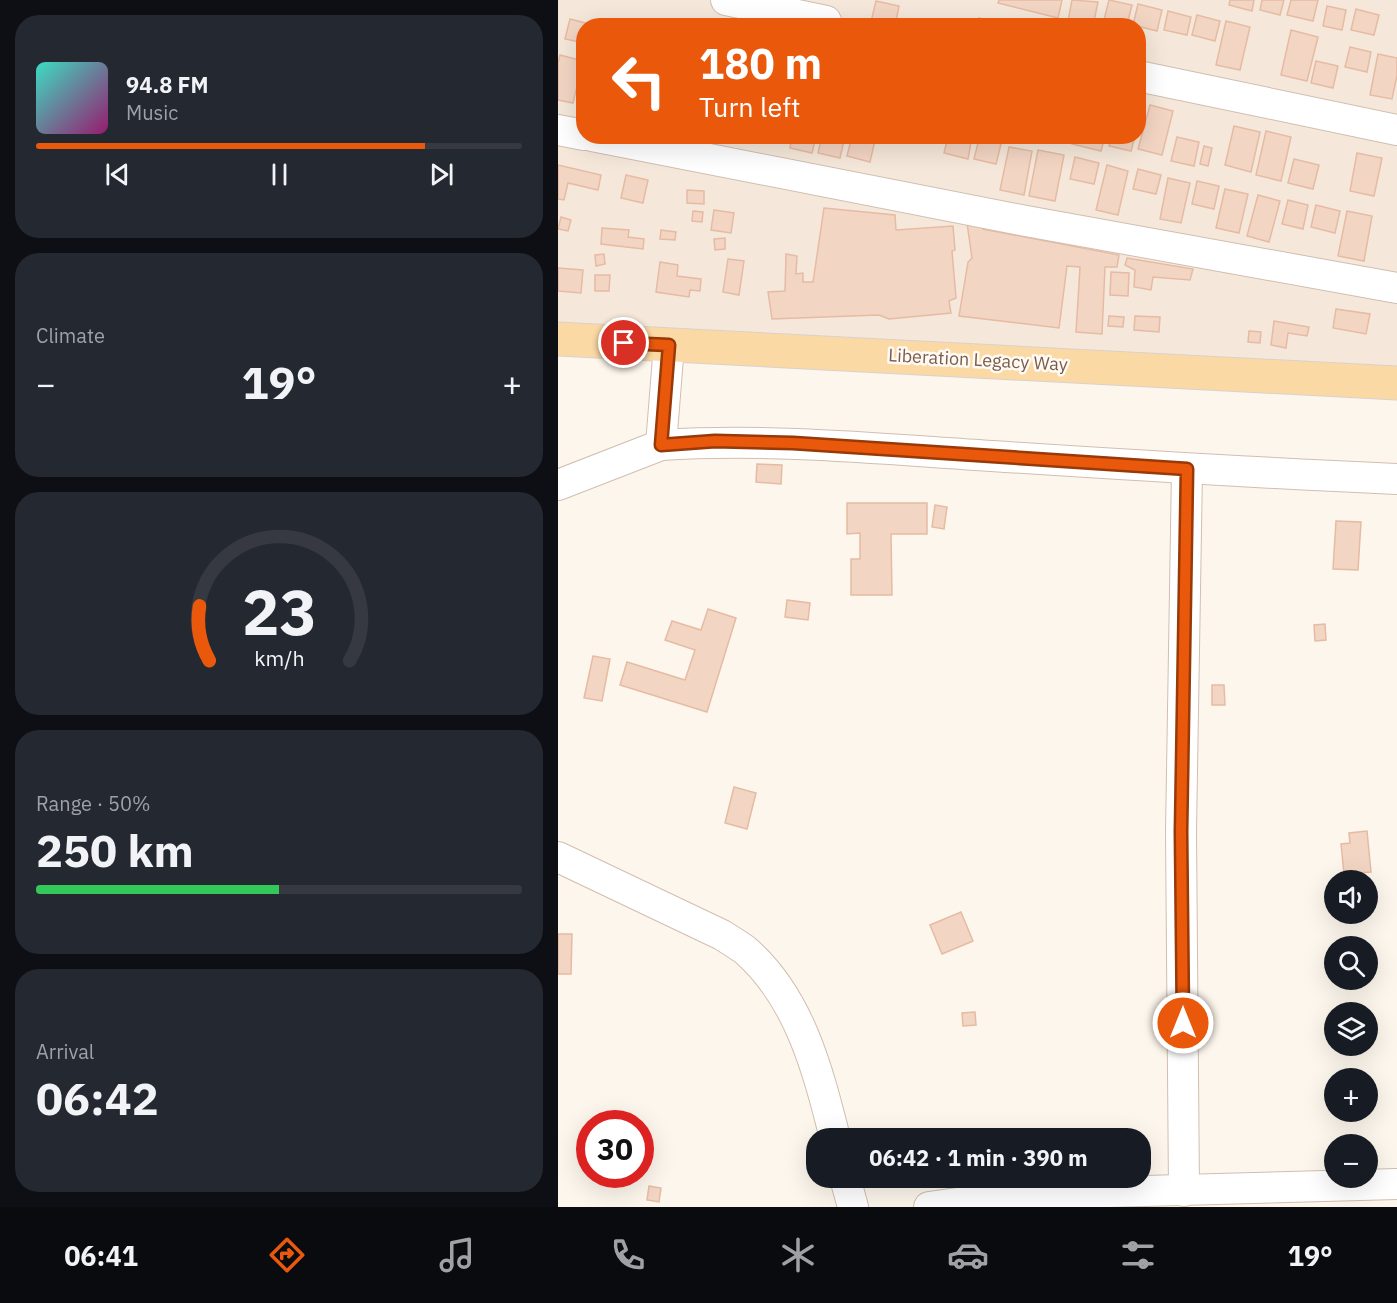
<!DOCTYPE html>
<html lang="en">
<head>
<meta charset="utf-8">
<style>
	body { margin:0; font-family:"IBM Plex Sans",sans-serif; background:#242831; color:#f1f3f6; height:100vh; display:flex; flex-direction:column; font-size:22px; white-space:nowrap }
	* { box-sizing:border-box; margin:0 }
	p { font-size:20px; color:#9ea1a6 }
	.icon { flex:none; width:33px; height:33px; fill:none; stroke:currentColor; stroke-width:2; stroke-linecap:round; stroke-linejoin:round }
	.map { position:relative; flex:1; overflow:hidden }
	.details { display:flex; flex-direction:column; gap:15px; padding:15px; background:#0d0f14; width:558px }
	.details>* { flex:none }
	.top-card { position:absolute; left:18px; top:18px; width:570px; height:126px; border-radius:24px; box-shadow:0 6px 24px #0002; background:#ea580c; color:#fff; overflow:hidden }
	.tools { position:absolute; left:766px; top:870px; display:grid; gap:12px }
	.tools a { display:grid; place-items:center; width:54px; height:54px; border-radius:50%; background:#171b24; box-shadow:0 6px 24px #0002; font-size:30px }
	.speed { position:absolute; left:18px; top:1110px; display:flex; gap:12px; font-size:30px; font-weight:700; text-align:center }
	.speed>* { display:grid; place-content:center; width:78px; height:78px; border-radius:50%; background:#171b24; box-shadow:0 6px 24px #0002; line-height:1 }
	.speed .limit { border:9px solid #d22; background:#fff; color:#111 }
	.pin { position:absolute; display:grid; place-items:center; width:51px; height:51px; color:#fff; margin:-26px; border:3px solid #fff; border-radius:50%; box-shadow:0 2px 6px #0007 }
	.me { position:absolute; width:66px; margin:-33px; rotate:0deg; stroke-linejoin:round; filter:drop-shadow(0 0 4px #0008) }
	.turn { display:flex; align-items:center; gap:21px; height:126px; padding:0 24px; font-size:27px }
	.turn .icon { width:78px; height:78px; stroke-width:2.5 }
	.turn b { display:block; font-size:42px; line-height:51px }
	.big { font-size:45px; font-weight:700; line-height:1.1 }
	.details .card { flex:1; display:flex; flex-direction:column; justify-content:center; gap:9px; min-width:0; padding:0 21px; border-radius:24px; background:#242831 }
	.details .dial { align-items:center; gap:0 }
	.dial svg { height:156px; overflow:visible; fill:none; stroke:#363941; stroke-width:7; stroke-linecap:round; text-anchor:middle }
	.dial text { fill:#f1f3f6; stroke:none }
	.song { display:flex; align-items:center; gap:18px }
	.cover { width:72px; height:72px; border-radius:9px; background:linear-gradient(135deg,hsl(170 70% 55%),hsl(320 70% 35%)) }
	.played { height:6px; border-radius:3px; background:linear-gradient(90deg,#ea580c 80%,#363941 80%) }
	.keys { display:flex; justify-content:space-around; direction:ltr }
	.heat { display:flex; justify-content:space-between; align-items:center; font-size:33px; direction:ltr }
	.charge { height:9px; border-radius:4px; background:linear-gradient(90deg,#34c759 50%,#363941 0) }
	.trip { position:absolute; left:248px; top:1128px; width:345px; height:60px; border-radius:24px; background:#171b24; box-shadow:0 6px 24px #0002; font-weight:700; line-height:60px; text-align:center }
	.dock { display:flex; height:96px; justify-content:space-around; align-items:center; background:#090b0e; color:#9ea1a6 }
	.dock .icon { width:42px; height:42px }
	.dock .current { color:#ea580c }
	.dock b { font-size:27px; color:#f1f3f6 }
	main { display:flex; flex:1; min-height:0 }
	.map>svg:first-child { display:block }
	.residential { fill:#f5e8da; fill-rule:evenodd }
	.building { fill:#f3d5c3; stroke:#e6bba3; stroke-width:1.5 }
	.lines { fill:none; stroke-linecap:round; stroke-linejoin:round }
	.minor-casing { stroke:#d1beb0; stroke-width:32 }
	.major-casing { stroke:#dad1cd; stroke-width:35 }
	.minor { stroke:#fff; stroke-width:30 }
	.major { stroke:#fbd9a5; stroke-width:33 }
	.route-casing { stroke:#983908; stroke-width:15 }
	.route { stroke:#ea580c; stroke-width:10 }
	.labels { text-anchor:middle; stroke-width:5; stroke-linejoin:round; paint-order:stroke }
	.street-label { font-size:18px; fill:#7a5c4d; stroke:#fffaf3 }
</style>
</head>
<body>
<main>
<section class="details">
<div class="card">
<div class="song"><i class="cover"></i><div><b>94.8 FM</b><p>Music</p></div></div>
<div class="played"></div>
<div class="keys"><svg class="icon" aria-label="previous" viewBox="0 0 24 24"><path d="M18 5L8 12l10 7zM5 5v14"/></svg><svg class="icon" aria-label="pause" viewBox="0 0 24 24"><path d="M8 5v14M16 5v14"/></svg><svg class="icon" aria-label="next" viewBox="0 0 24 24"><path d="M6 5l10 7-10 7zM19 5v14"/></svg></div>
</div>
<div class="card"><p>Climate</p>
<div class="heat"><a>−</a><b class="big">19°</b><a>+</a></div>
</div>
<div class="card dial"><svg viewBox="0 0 100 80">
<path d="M14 69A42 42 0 1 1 86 69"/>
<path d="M14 69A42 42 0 0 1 9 41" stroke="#ea580c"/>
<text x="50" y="56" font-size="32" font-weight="700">23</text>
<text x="50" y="72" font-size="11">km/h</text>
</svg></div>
<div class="card"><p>Range · 50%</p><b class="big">250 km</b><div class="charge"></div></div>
<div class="card"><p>Arrival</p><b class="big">06:42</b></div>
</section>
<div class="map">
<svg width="839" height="1207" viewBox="0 0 839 1207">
	<rect width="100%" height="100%" fill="#fdf6ec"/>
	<path class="residential" d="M0 0H839V371L0 325ZM26 26H580V136H26Z"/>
	<g class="building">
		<path d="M441 0H504L500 18 440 3Z"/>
		<path d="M514 0 540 2 535 26H509Z"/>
		<path d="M551 0 574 5 569 25 546 20Z"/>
		<path d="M672 0H696L694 11 671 5Z"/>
		<path d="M704 0H726L722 15 702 10Z"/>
		<path d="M733 0H760L755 21 729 15Z"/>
		<path d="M318 1 341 6 337 26 313 22Z"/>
		<path d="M580 4 604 10 599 31 575 25Z"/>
		<path d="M769 6 788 10 784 30 765 26Z"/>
		<path d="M798 9 821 15 816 35 793 30Z"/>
		<path d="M610 11 633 17 629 35 606 30Z"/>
		<path d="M639 15 662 21 657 41 634 35Z"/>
		<path d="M421 18 441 23 440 26H419Z"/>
		<path d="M12 19 31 24 26 26V43L7 39Z"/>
		<path d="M668 21 692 27 682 70 658 65Z"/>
		<path d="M733 30 760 37 749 81 723 75Z"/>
		<path d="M792 47 813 52 809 72 787 67Z"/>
		<path d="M820 54 839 58V75L834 99 812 95Z"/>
		<path d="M2 55 25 61 15 103 0 100V63Z"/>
		<path d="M758 61 780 66 775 88 753 83Z"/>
		<path d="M592 105 615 111 604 155 580 149Z"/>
		<path d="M676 126 702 132 693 172 667 165Z"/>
		<path d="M708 131 733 137 723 181 698 175Z"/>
		<path d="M202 136H228L226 143Z"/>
		<path d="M234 136H258L254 153 232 148Z"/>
		<path d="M264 136H287L282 158 260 153Z"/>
		<path d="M294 136H318L312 162 289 156Z"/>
		<path d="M390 136 414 137 410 159 386 153Z"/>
		<path d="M516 136H547L543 151 514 144Z"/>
		<path d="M553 136H577L573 151 551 146Z"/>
		<path d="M619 137 641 142 636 166 613 161Z"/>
		<path d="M421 139 443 144 438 164 416 159Z"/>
		<path d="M646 146 654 148 650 166 642 164Z"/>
		<path d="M451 147 474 151 466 195 442 190Z"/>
		<path d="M480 150 506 155 497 201 471 196Z"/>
		<path d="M799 153 824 158 816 196 792 191Z"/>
		<path d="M517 157 541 163 536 184 512 179Z"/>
		<path d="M736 159 761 165 755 189 730 183Z"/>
		<path d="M0 165 43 175 40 190 10 183 6 200 0 199Z"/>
		<path d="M549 165 570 171 560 215 538 210Z"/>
		<path d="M580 169 603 175 598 194 575 189Z"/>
		<path d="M68 175 90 180 85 203 63 198Z"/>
		<path d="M610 178 632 183 623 223 602 219Z"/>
		<path d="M639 181 661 186 656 209 634 204Z"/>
		<path d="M667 189 690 194 681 233 658 228Z"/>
		<path d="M129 190 146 191V204L129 203Z"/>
		<path d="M700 195 722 201 711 242 689 236Z"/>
		<path d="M730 200 750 205 745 229 724 224Z"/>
		<path d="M758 205 782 211 777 233 753 227Z"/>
		<path d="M266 208 337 215 338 230 395 226 397 250 394 251 398 298 391 301 393 313 331 319 321 315 214 319 210 292 227 291 228 254 239 256 238 274 245 273V282H255Z"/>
		<path d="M156 210 176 213 173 233 153 230Z"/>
		<path d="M135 211 145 212 144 222 134 221Z"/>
		<path d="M789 211 814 216 806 261 780 256Z"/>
		<path d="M3 217 13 220 10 231 0 229Z"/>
		<path d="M409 223H424L425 229 561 255 559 267H547L544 334 518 332 522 267 509 266 501 328 401 316 410 262 414 258Z"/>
		<path d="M44 228 71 230 70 237 86 239 85 249 43 244Z"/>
		<path d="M103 230 118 232 117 240 102 239Z"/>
		<path d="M167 238V249L157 250 156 239Z"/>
		<path d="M46 254 47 264 38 266 37 255Z"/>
		<path d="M569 258 635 269 632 280 595 277 593 290 576 287 577 270 567 265Z"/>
		<path d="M170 259 186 261 181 295 165 292Z"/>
		<path d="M102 262 120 265 119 276 143 279 142 291 132 290 131 297 98 292Z"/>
		<path d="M0 268 25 270 23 293 0 291Z"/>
		<path d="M553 272 571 273 570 296 552 295Z"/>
		<path d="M37 275H52L51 291H37Z"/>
		<path d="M778 309 812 314 808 334 775 328Z"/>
		<path d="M551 316 566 317 565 327 550 326Z"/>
		<path d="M577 316 602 317 601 332 576 330Z"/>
		<path d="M716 321 751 327 749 336 730 333 728 348 713 345Z"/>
		<path d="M691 331 703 332 702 343 690 342Z"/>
		<path d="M199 464 224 465 223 484 198 482Z"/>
		<path d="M289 503H369V534H333L334 595H293V559H302V533L289 534Z"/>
		<path d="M377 505 389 507 386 529 374 527Z"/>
		<path d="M778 521 803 522 800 570 775 569Z"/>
		<path d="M229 600 252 603 250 620 227 617Z"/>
		<path d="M150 609 178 618 149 712 62 685 69 662 127 680 137 650 107 640 114 621 143 630Z"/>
		<path d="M767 624 768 640 757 641 756 625Z"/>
		<path d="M35 656 52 659 44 701 26 698Z"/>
		<path d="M654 685H666L667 705H654Z"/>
		<path d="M176 787 198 793 189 829 167 823Z"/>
		<path d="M809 831 813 872 786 874 783 844 792 843 791 833Z"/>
		<path d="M403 912 415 941 384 954 372 925Z"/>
		<path d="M0 934H14L13 974H0Z"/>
		<path d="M417 1012 418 1025 405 1026 404 1013Z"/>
		<path d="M91 1186 103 1188 101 1202 89 1200Z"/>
	</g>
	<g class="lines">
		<g class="minor-casing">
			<g id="minor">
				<path d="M168 0 268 21"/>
				<path d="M580 76 839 130"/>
				<path d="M0 130 26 135"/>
				<path d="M34 136 468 221 839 288"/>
				<path d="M103 445C213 438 324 449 434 456 569 465 704 473 839 479"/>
				<path d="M0 485 103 445 111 345"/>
				<path d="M0 857 164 935C172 940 180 945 187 950 242 998 260 1071 277 1138"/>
				<path d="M287 1178 295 1207"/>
				<path d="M626 1191 623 832 629 469"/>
				<path d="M371 1207 406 1202 550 1192 839 1184"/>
			</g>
		</g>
		<g class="major-casing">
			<path id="major" d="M0 339 839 383"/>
		</g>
		<use href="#minor" class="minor"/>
		<use href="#major" class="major"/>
	</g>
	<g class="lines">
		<g class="route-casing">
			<path id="route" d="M66 343 111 345 103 445 157 441 235 443 629 469 623 832 625 1023"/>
		</g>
		<use href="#route" class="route"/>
	</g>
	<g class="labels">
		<g class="street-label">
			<text transform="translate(420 360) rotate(3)" y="6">Liberation Legacy Way</text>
		</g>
	</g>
</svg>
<div class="tools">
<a><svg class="icon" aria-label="sound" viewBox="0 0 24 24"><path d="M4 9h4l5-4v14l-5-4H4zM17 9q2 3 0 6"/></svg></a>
<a><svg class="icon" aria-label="search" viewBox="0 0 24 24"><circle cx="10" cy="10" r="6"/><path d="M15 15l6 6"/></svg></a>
<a><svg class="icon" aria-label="layers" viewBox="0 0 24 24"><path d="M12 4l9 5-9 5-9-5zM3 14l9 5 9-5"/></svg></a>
<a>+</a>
<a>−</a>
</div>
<div class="speed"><div class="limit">30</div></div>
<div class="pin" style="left:66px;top:343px;background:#d93025"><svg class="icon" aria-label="arrive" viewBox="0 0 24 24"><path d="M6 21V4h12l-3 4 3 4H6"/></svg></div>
<svg class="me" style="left:625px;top:1023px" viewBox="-20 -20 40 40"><circle r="17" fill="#ea580c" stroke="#fff" stroke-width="3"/><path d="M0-11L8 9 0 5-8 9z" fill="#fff"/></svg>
<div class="trip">06:42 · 1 min · 390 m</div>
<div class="top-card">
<div class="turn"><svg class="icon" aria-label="left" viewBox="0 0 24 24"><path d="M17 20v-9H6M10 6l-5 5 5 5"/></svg><div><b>180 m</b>Turn left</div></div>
</div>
</div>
</main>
<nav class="dock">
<b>06:41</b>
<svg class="icon current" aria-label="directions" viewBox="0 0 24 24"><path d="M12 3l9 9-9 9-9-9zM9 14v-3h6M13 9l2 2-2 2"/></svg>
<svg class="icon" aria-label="music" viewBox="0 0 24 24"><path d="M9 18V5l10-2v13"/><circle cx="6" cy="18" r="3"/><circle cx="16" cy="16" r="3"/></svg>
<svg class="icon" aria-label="phone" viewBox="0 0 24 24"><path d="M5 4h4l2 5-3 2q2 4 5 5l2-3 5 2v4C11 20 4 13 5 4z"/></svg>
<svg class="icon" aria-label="climate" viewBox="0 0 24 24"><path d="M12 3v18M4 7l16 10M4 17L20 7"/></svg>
<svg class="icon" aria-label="car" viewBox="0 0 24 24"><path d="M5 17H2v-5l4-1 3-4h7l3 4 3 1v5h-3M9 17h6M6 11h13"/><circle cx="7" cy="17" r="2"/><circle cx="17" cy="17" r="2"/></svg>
<svg class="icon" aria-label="filters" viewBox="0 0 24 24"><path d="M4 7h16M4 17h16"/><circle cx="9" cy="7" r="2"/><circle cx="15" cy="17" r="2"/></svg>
<b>19°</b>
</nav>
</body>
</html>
